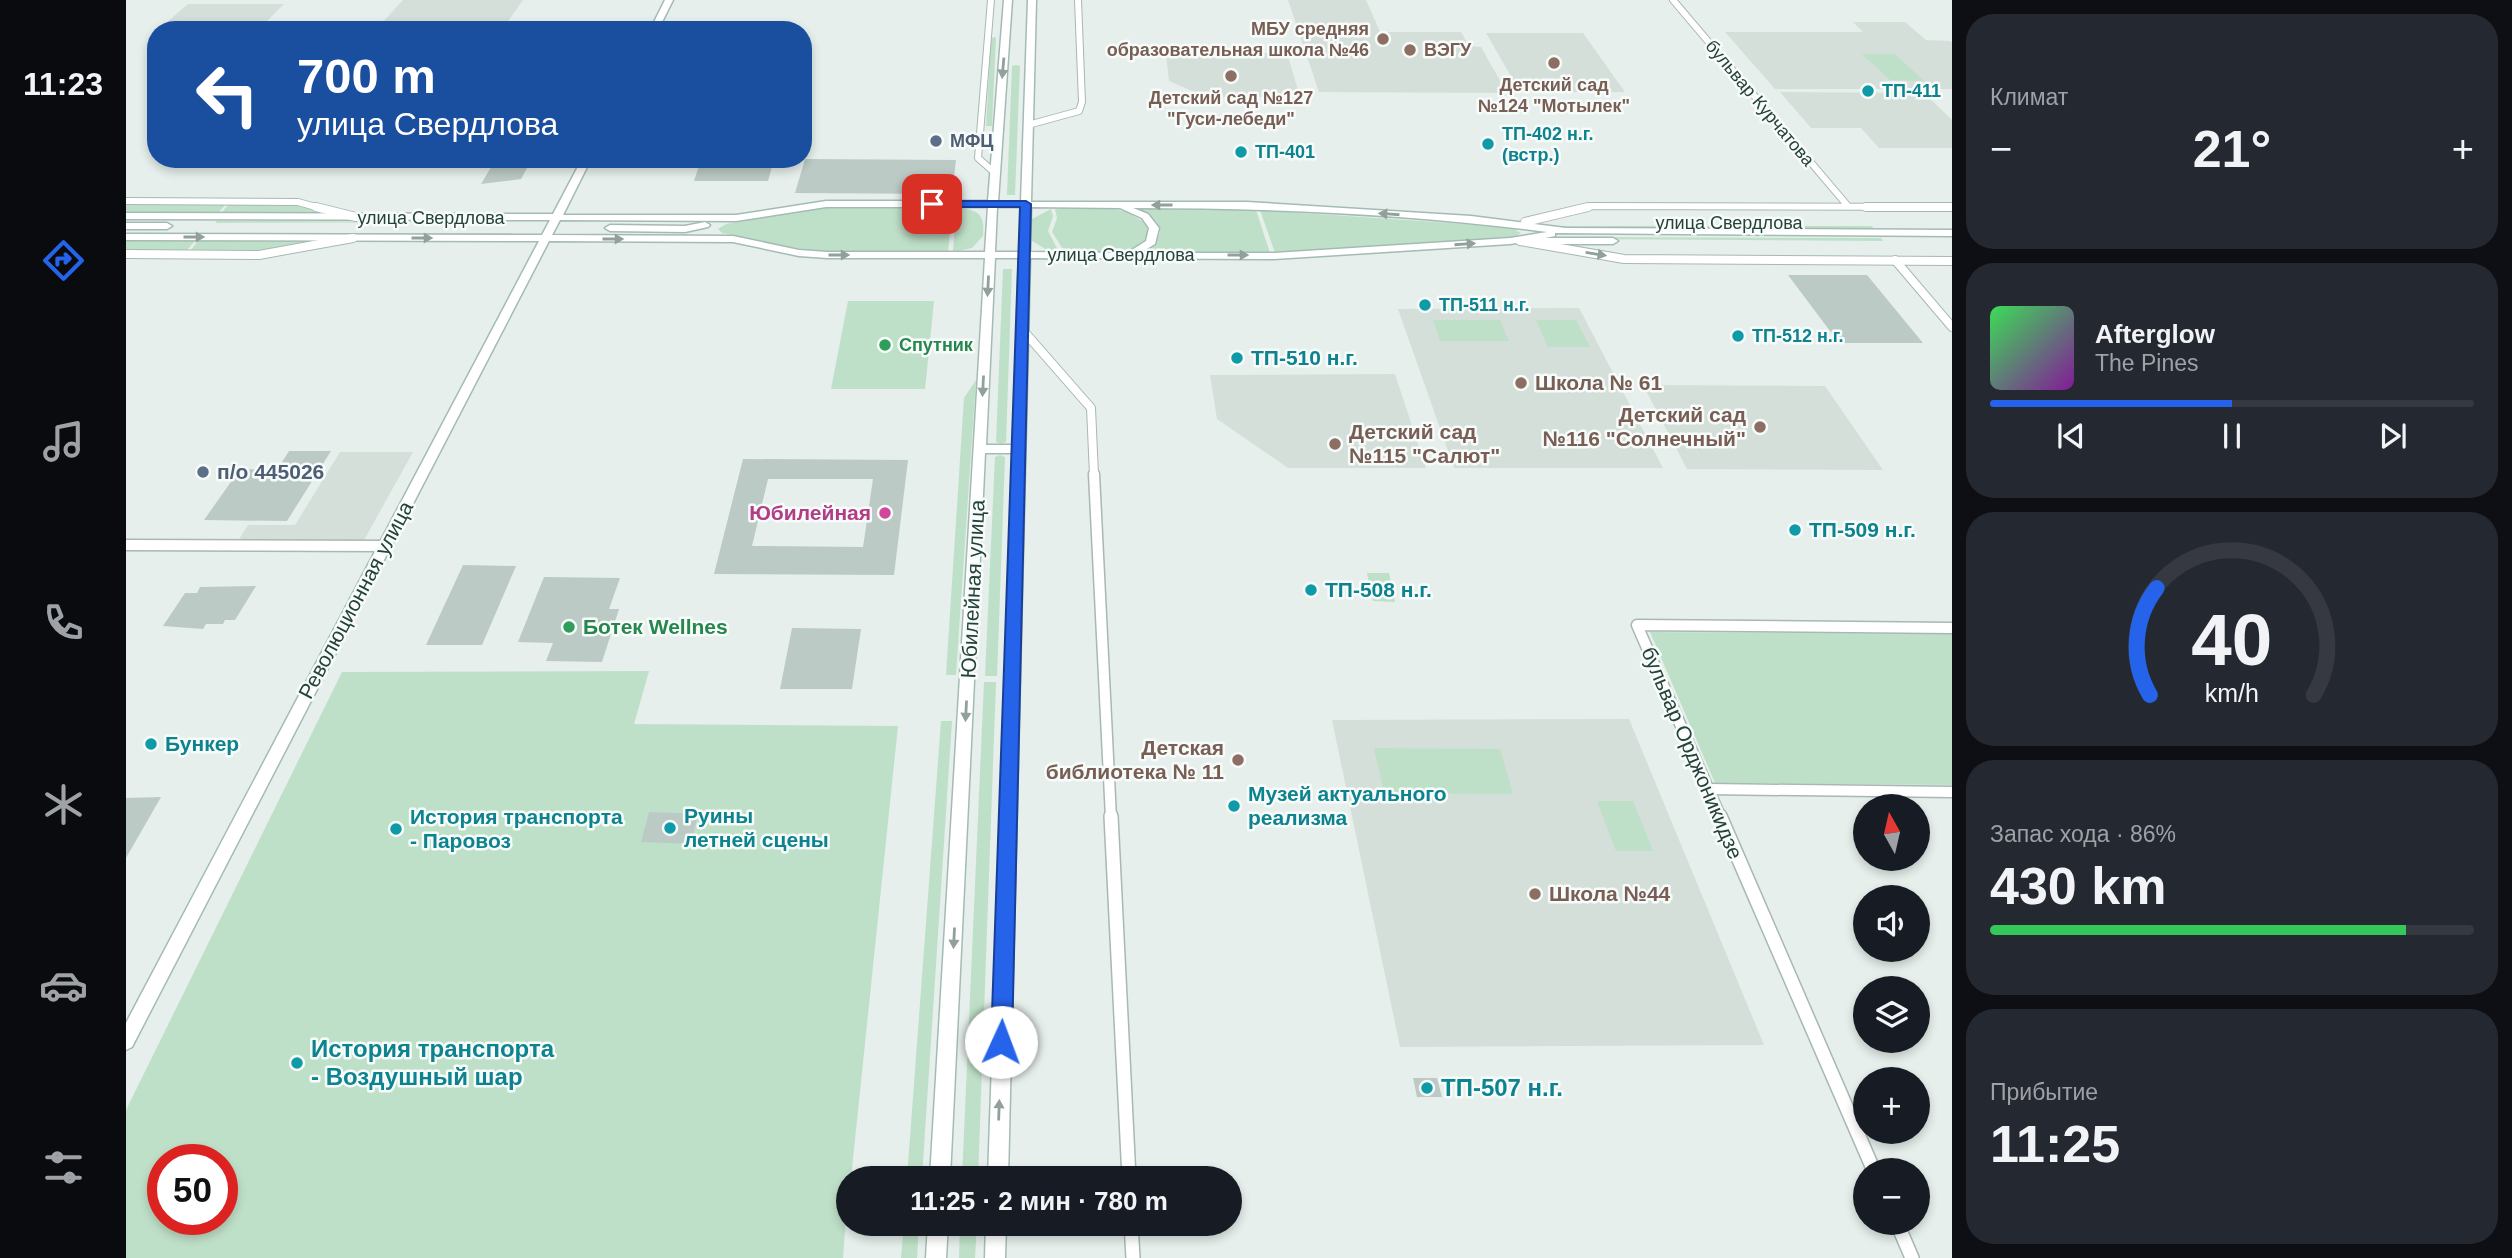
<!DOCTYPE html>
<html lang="ru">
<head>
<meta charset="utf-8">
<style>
	body { margin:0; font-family:Arial,sans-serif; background:#242831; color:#f1f3f6; height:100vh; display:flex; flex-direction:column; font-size:26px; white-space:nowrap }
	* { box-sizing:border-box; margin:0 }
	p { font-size:23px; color:#9ea1a6 }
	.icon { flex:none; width:38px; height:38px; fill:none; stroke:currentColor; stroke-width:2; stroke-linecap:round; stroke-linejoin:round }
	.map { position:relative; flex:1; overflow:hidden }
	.side { display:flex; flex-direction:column; gap:14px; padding:14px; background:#0d0f14; width:560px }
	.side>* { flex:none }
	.top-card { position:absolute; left:21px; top:21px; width:665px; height:147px; border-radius:28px; box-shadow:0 4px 10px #0003; background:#1a4fa0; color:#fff; overflow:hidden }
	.needle { width:46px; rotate:352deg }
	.buttons { position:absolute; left:1727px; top:794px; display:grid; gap:14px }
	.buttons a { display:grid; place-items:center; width:77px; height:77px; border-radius:50%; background:#171b24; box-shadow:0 4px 10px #0003; font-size:35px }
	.speed { position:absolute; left:21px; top:1144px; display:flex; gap:14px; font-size:35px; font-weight:700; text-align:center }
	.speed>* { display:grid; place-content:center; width:91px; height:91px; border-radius:50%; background:#171b24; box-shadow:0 4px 10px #0003; line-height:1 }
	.speed .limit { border:10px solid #d22; background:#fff; color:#111 }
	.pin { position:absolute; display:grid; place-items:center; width:60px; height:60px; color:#fff; margin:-30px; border-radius:14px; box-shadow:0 4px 10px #0006 }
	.me { position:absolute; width:77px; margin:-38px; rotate:2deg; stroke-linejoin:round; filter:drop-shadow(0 0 5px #0008) }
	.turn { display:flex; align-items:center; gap:24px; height:147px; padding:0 35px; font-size:32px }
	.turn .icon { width:91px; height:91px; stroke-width:2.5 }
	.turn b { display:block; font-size:49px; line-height:60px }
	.big { font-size:52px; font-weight:800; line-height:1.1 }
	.side .widget { flex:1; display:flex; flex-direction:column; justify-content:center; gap:10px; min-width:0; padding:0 24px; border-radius:28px; background:#242831 }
	.side .dial { align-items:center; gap:0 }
	.dial svg { height:182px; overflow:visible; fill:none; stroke:#363941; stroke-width:7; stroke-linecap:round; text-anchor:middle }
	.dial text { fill:#f1f3f6; stroke:none }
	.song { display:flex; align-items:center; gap:21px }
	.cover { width:84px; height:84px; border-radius:10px; background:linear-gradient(135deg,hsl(130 70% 55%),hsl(290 70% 35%)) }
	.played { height:7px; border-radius:4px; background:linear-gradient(90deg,#2563eb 50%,#363941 50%) }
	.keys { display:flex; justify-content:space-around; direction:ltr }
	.heat { display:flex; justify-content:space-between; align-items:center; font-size:38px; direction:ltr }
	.charge { height:10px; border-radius:5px; background:linear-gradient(90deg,#34c759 86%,#363941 0) }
	.trip { position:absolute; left:710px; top:1166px; width:406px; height:70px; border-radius:35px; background:#171b24; box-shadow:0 4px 10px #0003; font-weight:800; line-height:70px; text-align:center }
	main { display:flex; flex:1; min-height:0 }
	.dock { display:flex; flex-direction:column; width:126px; justify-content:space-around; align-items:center; background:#090b0e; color:#9ea1a6 }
	.dock .icon { width:49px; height:49px }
	.dock .on { color:#2563eb }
	.dock b { font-size:32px; color:#f1f3f6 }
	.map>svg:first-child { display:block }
	.built { fill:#d4dfda }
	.green { fill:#bfe0c8; fill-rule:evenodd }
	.building { fill:#bbcac4; fill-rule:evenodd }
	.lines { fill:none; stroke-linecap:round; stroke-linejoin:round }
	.street-far3-casing { stroke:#a8b8b2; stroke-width:8 }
	.street-far2-casing { stroke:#a8b8b2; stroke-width:10 }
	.street-far1-casing { stroke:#a8b8b2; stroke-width:13 }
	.street-casing { stroke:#a8b8b2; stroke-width:16 }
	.secondary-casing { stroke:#a4bbb3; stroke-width:3 }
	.street-far3 { stroke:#fff; stroke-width:6 }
	.street-far2 { stroke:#fff; stroke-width:8 }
	.street-far1 { stroke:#fff; stroke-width:10 }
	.street { stroke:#fff; stroke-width:13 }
	.secondary { fill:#fff; fill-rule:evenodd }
	.oneway { fill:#92a09c }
	.route { fill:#2563eb; stroke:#184099; stroke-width:2 }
	.education-dot { fill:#8d6e63; stroke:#f7fbf9; stroke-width:2.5 }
	.culture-dot { fill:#0f9aa8; stroke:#f7fbf9; stroke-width:2.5 }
	.service-dot { fill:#5c6f8a; stroke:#f7fbf9; stroke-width:2.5 }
	.leisure-dot { fill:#2e9e5b; stroke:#f7fbf9; stroke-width:2.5 }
	.hotel-dot { fill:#d1479c; stroke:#f7fbf9; stroke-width:2.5 }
	.labels { text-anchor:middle; stroke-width:5; stroke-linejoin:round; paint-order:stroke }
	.far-education-label { font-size:18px; font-weight:bold; fill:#785e54; stroke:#f7fbf9 }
	.far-culture-label { font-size:18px; font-weight:bold; fill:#0d838f; stroke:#f7fbf9; text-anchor:start }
	.far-street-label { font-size:18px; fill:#24423a; stroke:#f7fbf9 }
	.far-service-label { font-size:18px; font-weight:bold; fill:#4e5e75; stroke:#f7fbf9; text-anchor:start }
	.far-leisure-label { font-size:18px; font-weight:bold; fill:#27864d; stroke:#f7fbf9; text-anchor:start }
	.culture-label { font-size:21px; font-weight:bold; fill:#0d838f; stroke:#f7fbf9; text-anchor:start }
	.education-label { font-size:21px; font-weight:bold; fill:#785e54; stroke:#f7fbf9; text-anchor:start }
	.service-label { font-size:21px; font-weight:bold; fill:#4e5e75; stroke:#f7fbf9; text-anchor:start }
	.hotel-label { font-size:21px; font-weight:bold; fill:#b23c85; stroke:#f7fbf9; text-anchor:end }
	.street-label { font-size:21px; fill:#24423a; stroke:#f7fbf9 }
	.leisure-label { font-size:21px; font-weight:bold; fill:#27864d; stroke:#f7fbf9; text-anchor:start }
	.near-culture-label { font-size:24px; font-weight:bold; fill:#0d838f; stroke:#f7fbf9; text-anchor:start }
</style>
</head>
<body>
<main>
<nav class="dock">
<b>11:23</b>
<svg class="icon on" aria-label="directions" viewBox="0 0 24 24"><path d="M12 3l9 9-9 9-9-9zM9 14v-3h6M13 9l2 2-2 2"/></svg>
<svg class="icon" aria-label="music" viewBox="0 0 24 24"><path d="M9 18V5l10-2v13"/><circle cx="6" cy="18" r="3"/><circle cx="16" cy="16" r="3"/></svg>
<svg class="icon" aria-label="phone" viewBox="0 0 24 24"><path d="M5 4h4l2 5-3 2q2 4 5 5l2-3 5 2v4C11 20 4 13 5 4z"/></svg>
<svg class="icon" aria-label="climate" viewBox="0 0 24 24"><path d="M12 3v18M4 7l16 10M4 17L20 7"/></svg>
<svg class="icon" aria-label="car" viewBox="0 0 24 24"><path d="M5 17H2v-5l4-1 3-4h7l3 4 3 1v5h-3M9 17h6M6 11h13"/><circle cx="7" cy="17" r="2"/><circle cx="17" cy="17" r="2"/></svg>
<svg class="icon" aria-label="filters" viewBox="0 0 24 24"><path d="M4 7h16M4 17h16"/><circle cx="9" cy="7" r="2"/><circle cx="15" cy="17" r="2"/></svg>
</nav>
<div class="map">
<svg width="1826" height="1258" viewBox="0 0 1826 1258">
	<rect width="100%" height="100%" fill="#e6efeb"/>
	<g class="built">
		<path d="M277 0H397L380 24H255Z"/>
		<path d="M1162 0H1240L1254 32H1335L1343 46 1355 47 1381 93 1193 92Z"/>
		<path d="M62 4H158L132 30H32Z"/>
		<path d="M1727 22H1779L1800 40 1824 41 1826 43V89H1649L1599 32H1737Z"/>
		<path d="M1360 33H1457L1499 92H1394Z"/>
		<path d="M1040 53H1161L1174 97H1080L1043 81Z"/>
		<path d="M1654 92 1798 93 1826 120V148H1753L1735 128H1685Z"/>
		<path d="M1453 308 1537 468H1328L1272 309Z"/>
		<path d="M1269 374 1300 468H1162L1091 419 1084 375Z"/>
		<path d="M1517 385 1699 386 1757 470 1561 469Z"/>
		<path d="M214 452H287L237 542 112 541 122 525H169Z"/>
		<path d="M1503 719 1638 1045 1274 1047 1206 720Z"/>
	</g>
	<g class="green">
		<path d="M870 37 866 126H860L865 38Z"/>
		<path d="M1736 54H1769L1798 81 1764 80Z"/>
		<path d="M890 65 894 66 889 195H881L886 66Z"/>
		<path d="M0 203H101L92 213H0Z"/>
		<path d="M104 203 169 204 206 213H95Z"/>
		<path d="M693 207 826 208 822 252 685 251 596 233 592 229 600 224Z"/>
		<path d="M830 208C853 209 859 215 857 236L846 248 827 252Z"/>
		<path d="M985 208 1001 212 1020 223 1022 233C1016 261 962 254 940 254L926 232 931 218 929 209Z"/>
		<path d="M925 209 927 216 922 231 933 252 921 250 906 241V219Z"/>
		<path d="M1013 209 1130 210 1144 253 1015 254C1040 238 1041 223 1013 209Z"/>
		<path d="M1134 210 1384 227 1395 233 1389 237 1149 253Z"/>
		<path d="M91 221 394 222H396L89 223Z"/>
		<path d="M1432 226H1746L1748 229 1435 228Z"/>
		<path d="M80 233H384L386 234 78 235Z"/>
		<path d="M1437 237 1755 238 1757 241 1449 239Z"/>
		<path d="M0 241H69L60 251H0Z"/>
		<path d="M72 241 187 242 128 252 64 251Z"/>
		<path d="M877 269H886L880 442 875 444 870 442Z"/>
		<path d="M722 301H808L799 389H705Z"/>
		<path d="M1307 320H1374L1383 341H1314Z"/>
		<path d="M1410 320H1450L1464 347H1422Z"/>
		<path d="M850 380 830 675H820L838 398Z"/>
		<path d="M874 455 879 457 871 676H859L869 457Z"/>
		<path d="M1241 573H1263L1269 602 1247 601Z"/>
		<path d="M1524 632 1826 634V785L1589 783Z"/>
		<path d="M523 671 508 724 772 726 725 1178H723L717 1258H0V1110L216 672ZM37 1160H96V1220H37Z"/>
		<path d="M858 682H870L852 1178H836Z"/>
		<path d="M815 721H826L796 1178H781Z"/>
		<path d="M1248 748 1374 749 1387 794 1258 793Z"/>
		<path d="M1471 801H1507L1527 851H1490Z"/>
		<path d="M778 1223H793L791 1258H775Z"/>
		<path d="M834 1223H851L849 1258H833Z"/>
	</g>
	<g class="building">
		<path d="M370 159H406L395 179 355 184Z"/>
		<path d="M648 159 642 181H568L575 160Z"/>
		<path d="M679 159 830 160 826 194 669 193Z"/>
		<path d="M1662 275H1741L1797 343H1713Z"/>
		<path d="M163 451H205L161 521 78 520 114 469 151 470Z"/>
		<path d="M617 459 782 460 768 575 588 574ZM642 479H747L737 547 626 546Z"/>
		<path d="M337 565 390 566 356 645H300Z"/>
		<path d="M418 577 494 578 483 609H493L476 662 420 661 427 643 392 642Z"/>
		<path d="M130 586 109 620H99L97 624H80L77 629 37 626 59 593H71L74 587Z"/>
		<path d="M666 628 735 629 726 689H654Z"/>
		<path d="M35 797 0 858V798Z"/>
		<path d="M523 812 572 814 565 844 515 842Z"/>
		<path d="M1287 1078H1311L1316 1097H1291Z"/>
	</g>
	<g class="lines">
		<g class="street-far3-casing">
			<g id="street-far3">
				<path d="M865 0 852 158 869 173"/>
				<path d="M1547 0 1721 205"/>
				<path d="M902 125 953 111 956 102 952 0"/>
				<path d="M0 201 172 202 197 209"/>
				<path d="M1455 209 1465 206 1826 207"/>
			</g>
		</g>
		<g class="street-far2-casing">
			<g id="street-far2">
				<path d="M190 207 230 217"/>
				<path d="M1740 207H1826"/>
				<path d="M1399 222 1462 207"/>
				<path d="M1394 241 1498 259 1826 261"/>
				<path d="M0 254 133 255 227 238"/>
				<path d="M1769 260 1826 327"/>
				<path d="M895 328 965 408 968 475"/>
			</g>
		</g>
		<g class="street-far1-casing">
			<g id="street-far1">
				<path d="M968 474 985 818"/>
				<path d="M0 545 258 546"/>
				<path d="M1582 789 1826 792"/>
				<path d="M1595 818 1511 625 1826 628"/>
			</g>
		</g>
		<g class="street-casing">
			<g id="street">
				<path d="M985 816 1003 1178"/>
				<path d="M1594 816 1748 1171"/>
				<path d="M1005 1223 1007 1258"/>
				<path d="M1771 1223 1786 1258"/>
			</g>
		</g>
		<g class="secondary-casing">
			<g id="secondary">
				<path d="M539 0H547L532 30H524Z"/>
				<path d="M878 0H886L872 202H895L902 0H910L905 202H1121L1345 216 1440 228 1826 230V236L1429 233V236L1419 238H1487L1492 241 1487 244H1413L1409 243V240L1384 244 1148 259 904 258 882 1178H862L887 453H859L824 1178H804L859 258H701L673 256 607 242 423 241 6 1047 0 1050V1023L413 241 0 240V234L416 235 424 220 0 219V213L427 214 456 159H465L437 215H610L700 201H862ZM700 207H862L859 252H701L673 250 607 236 426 235 434 220 610 221ZM871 207H895L894 252H869ZM905 207 994 208 1016 218 1023 228 1020 241 1001 253 904 252ZM1007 208C1145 208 1284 214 1421 232L1384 238 1148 253H1014L1029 244 1033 228 1022 214ZM869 258H893L887 445H860Z"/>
				<path d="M579 222 584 225 582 227 559 232 484 231 479 228 484 225 559 226Z"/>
				<path d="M0 223H41L46 226 41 229H0Z"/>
				<path d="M802 1223H822L820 1258H800Z"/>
				<path d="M860 1223H880L879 1258H859Z"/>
			</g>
		</g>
		<use href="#street-far3" class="street-far3"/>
		<use href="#street-far2" class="street-far2"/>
		<use href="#street-far1" class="street-far1"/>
		<use href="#street" class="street"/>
		<use href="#secondary" class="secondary"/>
	</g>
	<defs><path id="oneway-solid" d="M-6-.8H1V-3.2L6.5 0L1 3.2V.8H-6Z" transform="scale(1.75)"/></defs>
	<g class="oneway">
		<use href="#oneway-solid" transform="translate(877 68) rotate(95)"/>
		<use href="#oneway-solid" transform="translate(1036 205) rotate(-180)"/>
		<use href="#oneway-solid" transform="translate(1263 214) rotate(-176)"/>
		<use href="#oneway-solid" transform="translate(68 237)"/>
		<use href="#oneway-solid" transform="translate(296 238)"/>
		<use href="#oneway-solid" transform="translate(487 239)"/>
		<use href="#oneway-solid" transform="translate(1339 244) rotate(-4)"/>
		<use href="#oneway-solid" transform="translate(1470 254) rotate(9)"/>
		<use href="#oneway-solid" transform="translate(713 255)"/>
		<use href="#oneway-solid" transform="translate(1112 255)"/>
		<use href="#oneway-solid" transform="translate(862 286) rotate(93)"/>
		<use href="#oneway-solid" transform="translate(857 386) rotate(93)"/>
		<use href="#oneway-solid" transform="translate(840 711) rotate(93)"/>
		<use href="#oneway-solid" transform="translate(828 938) rotate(93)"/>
		<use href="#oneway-solid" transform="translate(873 1110) rotate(-88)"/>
	</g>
	<path class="route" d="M900 201 905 204 886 1042 883 1049 875 1052 868 1049 865 1042 894 207H806L801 204 806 201Z"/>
	<g class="education-dot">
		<circle cx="1257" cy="39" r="7"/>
		<circle cx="1284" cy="50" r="7"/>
		<circle cx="1428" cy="63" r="7"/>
		<circle cx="1105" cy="76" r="7"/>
		<circle cx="1395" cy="383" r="7"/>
		<circle cx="1634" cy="427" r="7"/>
		<circle cx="1209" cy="444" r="7"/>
		<circle cx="1112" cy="760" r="7"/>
		<circle cx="1409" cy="894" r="7"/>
	</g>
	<g class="culture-dot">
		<circle cx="1742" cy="91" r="7"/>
		<circle cx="1362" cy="144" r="7"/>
		<circle cx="1115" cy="152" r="7"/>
		<circle cx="1299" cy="305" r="7"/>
		<circle cx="1612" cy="336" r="7"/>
		<circle cx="1111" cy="358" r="7"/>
		<circle cx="1669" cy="530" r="7"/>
		<circle cx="1185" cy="590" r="7"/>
		<circle cx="25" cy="744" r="7"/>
		<circle cx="1108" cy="806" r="7"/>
		<circle cx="544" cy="828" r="7"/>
		<circle cx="270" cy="829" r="7"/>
		<circle cx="171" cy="1063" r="7"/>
		<circle cx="1301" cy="1088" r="7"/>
	</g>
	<g class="service-dot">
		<circle cx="810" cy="141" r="7"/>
		<circle cx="77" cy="472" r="7"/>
	</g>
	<g class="leisure-dot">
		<circle cx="759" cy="345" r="7"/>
		<circle cx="443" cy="627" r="7"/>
	</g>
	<circle class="hotel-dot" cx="759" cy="513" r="7"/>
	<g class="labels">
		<g class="far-education-label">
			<text x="1243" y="35" text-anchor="end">МБУ средняя<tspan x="1243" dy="21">образовательная школа №46</tspan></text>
			<text x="1298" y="56" text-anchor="start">ВЭГУ</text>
			<text x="1428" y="91">Детский сад<tspan x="1428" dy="21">№124 "Мотылек"</tspan></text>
			<text x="1105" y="104">Детский сад №127<tspan x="1105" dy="21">"Гуси-лебеди"</tspan></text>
		</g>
		<g class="far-culture-label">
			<text x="1756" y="97">ТП-411</text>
			<text x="1376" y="140">ТП-402 н.г.<tspan x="1376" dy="21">(встр.)</tspan></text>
			<text x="1129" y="158">ТП-401</text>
			<text x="1313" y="311">ТП-511 н.г.</text>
			<text x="1626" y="342">ТП-512 н.г.</text>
		</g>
		<g class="far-street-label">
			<text transform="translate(1634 103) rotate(50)" y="6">бульвар Курчатова</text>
			<text x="305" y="224">улица Свердлова</text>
			<text x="1603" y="229">улица Свердлова</text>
			<text x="995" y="261">улица Свердлова</text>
		</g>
		<g class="far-service-label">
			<text x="824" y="147">МФЦ</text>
		</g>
		<g class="far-leisure-label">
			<text x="773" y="351">Спутник</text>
		</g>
		<g class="culture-label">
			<text x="1125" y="365">ТП-510 н.г.</text>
			<text x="1683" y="537">ТП-509 н.г.</text>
			<text x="1199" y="597">ТП-508 н.г.</text>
			<text x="39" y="751">Бункер</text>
			<text x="1122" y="801">Музей актуального<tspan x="1122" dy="24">реализма</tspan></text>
			<text x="558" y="823">Руины<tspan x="558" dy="24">летней сцены</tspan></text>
			<text x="284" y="824">История транспорта<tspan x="284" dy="24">- Паровоз</tspan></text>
		</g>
		<g class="education-label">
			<text x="1409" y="390">Школа № 61</text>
			<text x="1620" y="422" text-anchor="end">Детский сад<tspan x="1620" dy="24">№116 "Солнечный"</tspan></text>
			<text x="1223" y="439">Детский сад<tspan x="1223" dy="24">№115 "Салют"</tspan></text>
			<text x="1098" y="755" text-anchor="end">Детская<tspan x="1098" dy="24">библиотека № 11</tspan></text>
			<text x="1423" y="901">Школа №44</text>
		</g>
		<g class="service-label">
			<text x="91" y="479">п/о 445026</text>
		</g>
		<g class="hotel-label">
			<text x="745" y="520">Юбилейная</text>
		</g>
		<g class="street-label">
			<text transform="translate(847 589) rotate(-87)" y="7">Юбилейная улица</text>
			<text transform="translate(230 600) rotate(-62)" y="7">Революционная улица</text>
			<text transform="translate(1566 753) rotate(67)" y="7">бульвар Орджоникидзе</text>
		</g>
		<g class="leisure-label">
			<text x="457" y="634">Ботек Wellnes</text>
		</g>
		<g class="near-culture-label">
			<text x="185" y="1057">История транспорта<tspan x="185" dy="28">- Воздушный шар</tspan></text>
			<text x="1315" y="1096">ТП-507 н.г.</text>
		</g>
	</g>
</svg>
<div class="buttons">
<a><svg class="needle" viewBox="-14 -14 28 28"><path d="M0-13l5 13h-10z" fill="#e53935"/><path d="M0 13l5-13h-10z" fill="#9ea1a6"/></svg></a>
<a><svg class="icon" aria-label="sound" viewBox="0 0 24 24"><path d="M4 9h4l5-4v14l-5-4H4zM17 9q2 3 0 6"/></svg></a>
<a><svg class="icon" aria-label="layers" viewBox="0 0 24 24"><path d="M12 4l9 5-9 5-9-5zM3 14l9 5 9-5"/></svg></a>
<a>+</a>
<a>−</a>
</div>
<div class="speed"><div class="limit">50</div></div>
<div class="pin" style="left:806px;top:204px;background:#d93025"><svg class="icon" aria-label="arrive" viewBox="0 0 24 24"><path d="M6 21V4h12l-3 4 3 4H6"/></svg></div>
<svg class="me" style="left:875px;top:1042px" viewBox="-20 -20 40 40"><circle r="19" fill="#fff"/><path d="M0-13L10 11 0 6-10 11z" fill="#2563eb"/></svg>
<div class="trip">11:25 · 2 мин · 780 m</div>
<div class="top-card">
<div class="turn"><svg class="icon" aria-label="left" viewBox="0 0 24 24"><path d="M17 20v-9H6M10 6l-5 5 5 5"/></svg><div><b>700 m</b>улица Свердлова</div></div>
</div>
</div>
<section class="side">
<div class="widget"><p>Климат</p>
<div class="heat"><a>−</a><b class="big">21°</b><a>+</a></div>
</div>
<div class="widget">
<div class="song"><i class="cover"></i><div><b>Afterglow</b><p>The Pines</p></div></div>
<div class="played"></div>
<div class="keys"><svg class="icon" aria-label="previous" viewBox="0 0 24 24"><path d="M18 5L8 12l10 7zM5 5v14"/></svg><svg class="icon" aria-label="pause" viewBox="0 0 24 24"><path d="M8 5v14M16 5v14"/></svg><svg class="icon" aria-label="next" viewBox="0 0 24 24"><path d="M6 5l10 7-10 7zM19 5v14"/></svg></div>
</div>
<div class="widget dial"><svg viewBox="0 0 100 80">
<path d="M14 69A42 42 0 1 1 86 69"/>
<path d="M14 69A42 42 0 0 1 17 22" stroke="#2563eb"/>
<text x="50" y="56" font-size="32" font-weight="700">40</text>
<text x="50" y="72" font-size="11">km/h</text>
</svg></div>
<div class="widget"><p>Запас хода · 86%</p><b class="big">430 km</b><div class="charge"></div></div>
<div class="widget"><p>Прибытие</p><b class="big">11:25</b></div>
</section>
</main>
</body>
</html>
